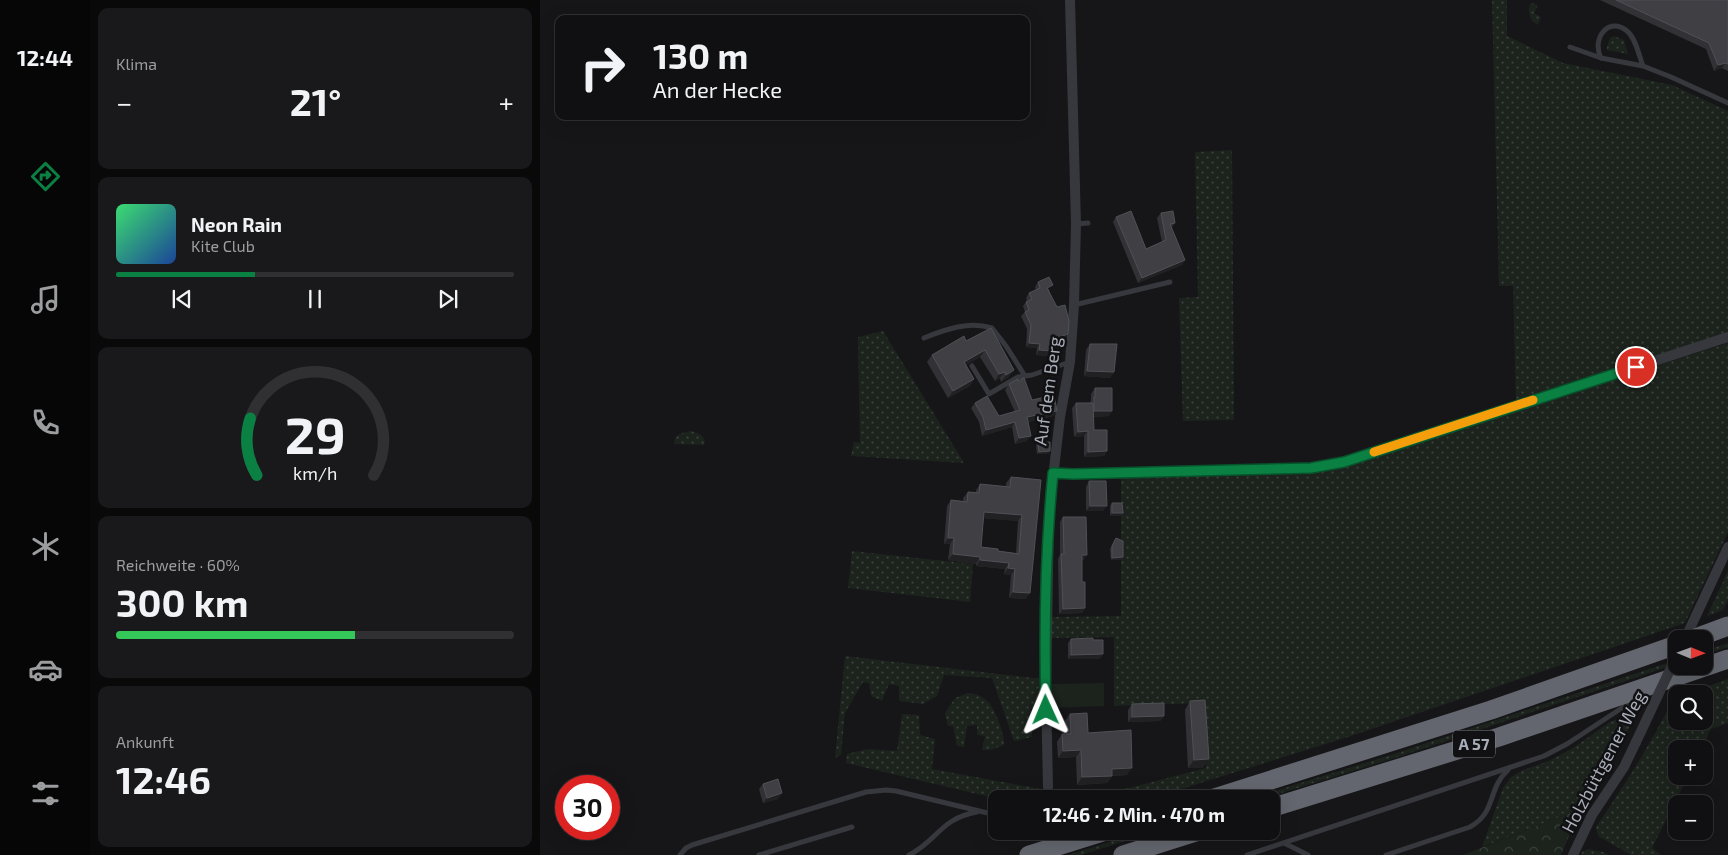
<!DOCTYPE html>
<html lang="de">
<head>
<meta charset="utf-8">
<style>
	body { margin:0; font-family:"Exo 2",sans-serif; background:#19191b; color:#f1f3f6; height:100vh; display:flex; flex-direction:column; font-size:19px; white-space:nowrap }
	* { box-sizing:border-box; margin:0 }
	p { font-size:16px; color:#9c9d9f }
	.icon { flex:none; width:28px; height:28px; fill:none; stroke:currentColor; stroke-width:2; stroke-linecap:round; stroke-linejoin:round }
	.map { position:relative; flex:1; overflow:hidden }
	.details { display:flex; flex-direction:column; gap:8px; padding:8px; background:#09090a; width:450px }
	.details>* { flex:none }
	.guide { position:absolute; left:15px; top:15px; width:475px; height:105px; border-radius:10px; box-shadow:0 5px 20px #0002,0 0 0 1px #303032; background:#101012; color:#f1f3f6; overflow:hidden }
	.needle { width:32px; rotate:91deg }
	.tools { position:absolute; left:1128px; top:630px; display:grid; gap:10px }
	.tools a { display:grid; place-items:center; width:45px; height:45px; border-radius:10px; background:#101012; box-shadow:0 5px 20px #0002,0 0 0 1px #303032; font-size:25px }
	.speed { position:absolute; left:15px; top:775px; display:flex; gap:10px; font-size:25px; font-weight:700; text-align:center }
	.speed>* { display:grid; place-content:center; width:65px; height:65px; border-radius:50%; background:#101012; box-shadow:0 5px 20px #0002,0 0 0 1px #303032; line-height:1 }
	.speed .limit { border:8px solid #d22; background:#fff; color:#111 }
	.pin { position:absolute; display:grid; place-items:center; width:42px; height:42px; color:#fff; margin:-21px; border:2px solid #fff; border-radius:50%; box-shadow:0 1px 5px #0007 }
	.me { position:absolute; width:55px; margin:-28px; rotate:359deg; stroke-linejoin:round; filter:drop-shadow(0 0 4px #0008) }
	.turn { display:flex; align-items:center; gap:18px; height:105px; padding:0 15px; font-size:22px }
	.turn .icon { width:65px; height:65px; stroke-width:2.5 }
	.turn b { display:block; font-size:35px; line-height:42px }
	.big { font-size:38px; font-weight:700; line-height:1.1 }
	.details .tile { flex:1; display:flex; flex-direction:column; justify-content:center; gap:8px; min-width:0; padding:0 18px; border-radius:10px; background:#19191b }
	.details .dial { align-items:center; gap:0 }
	.dial svg { height:130px; overflow:visible; fill:none; stroke:#303032; stroke-width:7; stroke-linecap:round; text-anchor:middle }
	.dial text { fill:#f1f3f6; stroke:none }
	.song { display:flex; align-items:center; gap:15px }
	.cover { width:60px; height:60px; border-radius:8px; background:linear-gradient(135deg,hsl(140 70% 55%),hsl(220 70% 35%)) }
	.played { height:5px; border-radius:2px; background:linear-gradient(90deg,#0b8043 35%,#303032 35%) }
	.keys { display:flex; justify-content:space-around; direction:ltr }
	.heat { display:flex; justify-content:space-between; align-items:center; font-size:28px; direction:ltr }
	.charge { height:8px; border-radius:4px; background:linear-gradient(90deg,#34c759 60%,#303032 0) }
	.trip { position:absolute; left:448px; top:790px; width:292px; height:50px; border-radius:10px; background:#101012; box-shadow:0 5px 20px #0002,0 0 0 1px #303032; font-weight:700; line-height:50px; text-align:center }
	main { display:flex; flex:1; min-height:0 }
	.tab-bar { display:flex; flex-direction:column; width:90px; justify-content:space-around; align-items:center; background:#060607; color:#9c9d9f }
	.tab-bar .icon { width:35px; height:35px }
	.tab-bar .on { color:#0b8043 }
	.tab-bar b { font-size:22px; color:#f1f3f6 }
	.map>svg:first-child { display:block }
	.grass { fill:url(#grass-dots) }
	.forest { fill:url(#forest-crowns) }
	.park { fill:#1c231d }
	.lines { fill:none; stroke-linecap:round; stroke-linejoin:round }
	.lane { stroke:#37383d; stroke-width:5 }
	.street { stroke:#37383d; stroke-width:10 }
	.highway { stroke:#63666e; stroke-width:19 }
	.street-bridge { stroke:#37383d; stroke-width:10 }
	.wall { fill:#323236; fill-rule:evenodd }
	.shaded-wall { fill:#212124 }
	.building { fill:#3f3f44; stroke:#4f5156; fill-rule:evenodd }
	.route-casing { stroke:#07532c; stroke-width:12 }
	.route { stroke:#0b8043; stroke-width:9 }
	.slow { stroke:#f59e0b; stroke-width:9 }
	.labels { text-anchor:middle; stroke-width:5; stroke-linejoin:round; paint-order:stroke }
	.shield { fill:#111113; stroke:#7b7e86; stroke-width:1 }
	.shield-label { font-size:16px; font-weight:bold; fill:#a8adb8 }
	.street-label { font-size:18px; fill:#a8adb8; stroke:#111113 }
</style>
</head>
<body>
<main>
<nav class="tab-bar">
<b>12:44</b>
<svg class="icon on" aria-label="directions" viewBox="0 0 24 24"><path d="M12 3l9 9-9 9-9-9zM9 14v-3h6M13 9l2 2-2 2"/></svg>
<svg class="icon" aria-label="music" viewBox="0 0 24 24"><path d="M9 18V5l10-2v13"/><circle cx="6" cy="18" r="3"/><circle cx="16" cy="16" r="3"/></svg>
<svg class="icon" aria-label="phone" viewBox="0 0 24 24"><path d="M5 4h4l2 5-3 2q2 4 5 5l2-3 5 2v4C11 20 4 13 5 4z"/></svg>
<svg class="icon" aria-label="climate" viewBox="0 0 24 24"><path d="M12 3v18M4 7l16 10M4 17L20 7"/></svg>
<svg class="icon" aria-label="car" viewBox="0 0 24 24"><path d="M5 17H2v-5l4-1 3-4h7l3 4 3 1v5h-3M9 17h6M6 11h13"/><circle cx="7" cy="17" r="2"/><circle cx="17" cy="17" r="2"/></svg>
<svg class="icon" aria-label="filters" viewBox="0 0 24 24"><path d="M4 7h16M4 17h16"/><circle cx="9" cy="7" r="2"/><circle cx="15" cy="17" r="2"/></svg>
</nav>
<section class="details">
<div class="tile"><p>Klima</p>
<div class="heat"><a>−</a><b class="big">21°</b><a>+</a></div>
</div>
<div class="tile">
<div class="song"><i class="cover"></i><div><b>Neon Rain</b><p>Kite Club</p></div></div>
<div class="played"></div>
<div class="keys"><svg class="icon" aria-label="previous" viewBox="0 0 24 24"><path d="M18 5L8 12l10 7zM5 5v14"/></svg><svg class="icon" aria-label="pause" viewBox="0 0 24 24"><path d="M8 5v14M16 5v14"/></svg><svg class="icon" aria-label="next" viewBox="0 0 24 24"><path d="M6 5l10 7-10 7zM19 5v14"/></svg></div>
</div>
<div class="tile dial"><svg viewBox="0 0 100 80">
<path d="M14 69A42 42 0 1 1 86 69"/>
<path d="M14 69A42 42 0 0 1 10 34" stroke="#0b8043"/>
<text x="50" y="56" font-size="32" font-weight="700">29</text>
<text x="50" y="72" font-size="11">km/h</text>
</svg></div>
<div class="tile"><p>Reichweite · 60%</p><b class="big">300 km</b><div class="charge"></div></div>
<div class="tile"><p>Ankunft</p><b class="big">12:46</b></div>
</section>
<div class="map">
<svg width="1188" height="855" viewBox="0 0 1188 855">
	<defs>
		<pattern id="grass-dots" width="8" height="8" patternUnits="userSpaceOnUse" patternTransform="scale(1.25)"><rect width="8" height="8" fill="#1c231d"/><path d="M2 2h.1M6 6h.1" fill="none" stroke="#3a403c" stroke-width="1.8" stroke-linecap="round"/></pattern>
		<pattern id="forest-crowns" width="20" height="18" patternUnits="userSpaceOnUse" patternTransform="scale(1.25)"><rect width="20" height="18" fill="#1c231d"/><path d="M2 6a3 3 0 1 1 6 0M12 15a3 3 0 1 1 6 0" fill="none" stroke="#3a403c"/></pattern>
	</defs>
	<rect width="100%" height="100%" fill="#161618"/>
	<g class="grass">
		<path d="M952 0H967V36L1023 63 1132 85 1188 111V334L976 402 973 286H959Z"/>
		<path d="M993 3 998 5 994 13 1001 17 998 25C990 21 987 12 990 4Z"/>
		<path d="M1074 36 1084 40 1088 54 1067 50V47L1070 38Z"/>
		<path d="M692 150 694 420 643 421 639 298 658 297 655 152Z"/>
		<path d="M343 331 423 461V463L311 456 314 442 320 443 318 337Z"/>
		<path d="M1188 343V532L1145 623 808 737 609 799H456V810L450 809V797L306 763 307 754 328 749 357 751 362 714 379 715 380 735 395 739 392 769 501 789 513 796 589 788 666 768 663 703 574 706V637L509 638V617L581 616V477L783 472Z"/>
		<path d="M151 431 160 434 165 440 164 445 134 444C135 433 142 433 151 431Z"/>
		<path d="M312 551 433 564 430 602 308 588Z"/>
		<path d="M1188 571V600L1183 610 1167 616Z"/>
		<path d="M1188 643V647L1164 655V651Z"/>
		<path d="M305 656 502 679V708L491 709 492 737 474 741 452 678 404 675 397 696 383 704 359 701V686L349 684 342 701 331 696 329 683 323 682 305 713 301 755 295 758Z"/>
		<path d="M1136 660V664L861 756 722 799H709L860 752Z"/>
		<path d="M1188 679V723L1171 729 1161 749H1136V776H1148L1112 848 1121 855H1091L1058 836 1056 827C1084 786 1111 744 1133 699L1136 698V721H1164V694H1147Z"/>
		<path d="M428 693C437 694 443 696 449 703 456 711 465 736 464 745L451 750H442L445 736 437 735V725L427 726 424 747 417 746 413 726H408L405 713 415 698Z"/>
		<path d="M1097 711 1080 747 1040 809 942 847 963 788 971 777 983 770 1009 761 1033 748 1070 722Z"/>
		<path d="M604 831H617L541 855H528Z"/>
		<path d="M1048 849 1063 852 1069 855H1041L1042 852Z"/>
	</g>
	<path class="forest" d="M1040 809 1021 855H923Z"/>
	<path class="park" d="M564 683V706L511 708 510 684Z"/>
	<g class="lines">
		<g class="lane">
			<path d="M1030 47 1061 58"/>
			<path d="M1103 66C1099 56 1096 38 1087 31 1069 16 1051 38 1061 58L1103 66 1131 77 1188 103"/>
			<path d="M536 224 548 223"/>
			<path d="M534 305 630 282"/>
			<path d="M384 338C406 329 429 321 452 328L466 346 485 376"/>
			<path d="M432 366 449 394 478 377 492 375 530 362"/>
			<path d="M744 843 768 855"/>
			<path d="M140 855 146 848 152 845 326 792 346 790 356 791 456 815"/>
			<path d="M219 855 312 827"/>
			<path d="M369 855C397 841 401 818 437 812"/>
			<path d="M707 855 1004 756 1027 744 1094 700"/>
			<path d="M846 855 930 827C957 812 947 789 968 770"/>
		</g>
		<g class="street">
			<path d="M513 473 533 474 758 468 779 467 804 462 1188 337"/>
			<path d="M1145 639 1188 547"/>
			<path d="M508 787 506 691 509 512 520 417 530 362 534 305 536 224 530 0"/>
			<path d="M1033 855 1052 815 1084 767 1096 742"/>
		</g>
		<g class="highway">
			<path d="M1153 639 1188 626"/>
			<path d="M671 799 951 710 1136 645"/>
			<path d="M731 808 959 737 1188 659"/>
			<path d="M489 855 566 831"/>
			<path d="M583 855 659 831"/>
		</g>
		<path class="street-bridge" d="M1096 742 1136 657"/>
	</g>
	<g class="wall">
		<path d="M1060 0H1188V71L1182 68 1174 71 1166 49Z"/>
		<path d="M621 213 635 223 631 228 645 260 642 265 598 283 573 222 576 217 606 249 622 242 617 218Z"/>
		<path d="M498 282 510 290H509L525 338 514 342 510 356 496 355 497 348 486 347 487 329 481 316 485 312 483 306 486 302 487 301 486 298 489 293 496 290 495 287Z"/>
		<path d="M451 328 469 377 461 382 460 378 455 381 440 357 426 365 434 379 430 386 408 398 387 362 392 355 426 341Z"/>
		<path d="M550 344 574 372 570 378 544 376 546 350Z"/>
		<path d="M469 384 492 400 517 411 513 416 488 422 487 441 475 444 472 427 442 436 439 422 431 408 435 403 459 416 475 412 465 390Z"/>
		<path d="M555 388 569 416 553 417 554 430 567 451 564 456 544 457V436L534 437 532 408 536 403H550L551 400V394Z"/>
		<path d="M498 443 510 451 508 454H497L496 445Z"/>
		<path d="M471 477 501 480 486 599 469 598 471 575 464 574 465 569 436 566V564L408 560 410 544H404L407 506 411 500 423 501V498L428 492 436 493V490L440 484 466 487V483ZM443 518 478 521 476 553 458 551 441 547Z"/>
		<path d="M549 481 563 511H546V487Z"/>
		<path d="M572 503 583 513 581 516H570V506Z"/>
		<path d="M523 517 544 560H542V582L545 608 542 613 519 614 518 559 520 555V522Z"/>
		<path d="M576 538 582 560H571L570 549Z"/>
		<path d="M531 639 553 640 560 659H528V643Z"/>
		<path d="M650 701 663 768H648L645 710Z"/>
		<path d="M592 704 624 716 620 721 588 722V710Z"/>
		<path d="M530 714 548 733 587 775 572 776 567 783 537 785 536 757 518 758 517 742 522 734H526L525 721Z"/>
		<path d="M223 784 238 799 223 803 219 789Z"/>
	</g>
	<g class="shaded-wall">
		<path d="M1186 63 1182 68 1174 71 1178 65Z"/>
		<path d="M645 260 642 265 598 283 602 278Z"/>
		<path d="M528 334 525 338 511 343 515 339Z"/>
		<path d="M489 343 500 344 497 348 486 347Z"/>
		<path d="M445 350 440 357 420 368 424 362Z"/>
		<path d="M499 350 513 351 510 356 496 355Z"/>
		<path d="M474 370 469 377 461 382 466 375Z"/>
		<path d="M547 371 574 372 570 378 544 376Z"/>
		<path d="M465 372 460 378 455 381 459 374Z"/>
		<path d="M434 379 430 386 408 398 413 391Z"/>
		<path d="M517 411 513 416 483 423 487 417Z"/>
		<path d="M554 411H572L569 416 550 417Z"/>
		<path d="M475 422 472 427 442 436 446 430Z"/>
		<path d="M548 431 544 436 534 437 538 432Z"/>
		<path d="M491 436 487 441 475 444 479 438Z"/>
		<path d="M510 451 508 454H497L499 452Z"/>
		<path d="M567 451 564 456 544 457 548 452Z"/>
		<path d="M550 506H567L563 511H546Z"/>
		<path d="M444 512 482 515 478 521 440 518Z"/>
		<path d="M572 513H583L581 516H570Z"/>
		<path d="M408 538H414L410 544H404Z"/>
		<path d="M413 554 440 557 436 564 408 560Z"/>
		<path d="M542 555H547L544 560H538Z"/>
		<path d="M583 557 582 560H571L572 558Z"/>
		<path d="M440 560 469 563 465 569 436 566Z"/>
		<path d="M468 568 475 569 471 575 464 574Z"/>
		<path d="M473 592 490 593 486 599 469 598Z"/>
		<path d="M545 608 542 613 519 614 523 609Z"/>
		<path d="M563 654 560 659H528L531 655Z"/>
		<path d="M624 716 620 721 588 722 592 717Z"/>
		<path d="M541 750 536 757 518 758 523 751Z"/>
		<path d="M669 759 663 768H648L654 760Z"/>
		<path d="M592 768 587 775 567 776 572 769Z"/>
		<path d="M572 776 567 783 537 785 542 777Z"/>
		<path d="M242 793 238 799 223 803 227 798Z"/>
	</g>
	<g class="building">
		<path d="M1076 0H1188V64L1186 63 1178 65 1169 43Z"/>
		<path d="M591 211 606 249 626 240 621 213 633 211 635 223 630 224 645 260 602 278 576 217Z"/>
		<path d="M509 277 513 285 507 288 517 307 525 305 529 321 528 334 515 339 513 351 499 350 500 344 489 343 491 325 485 312 489 310 486 302 492 299 489 293 500 288 498 282Z"/>
		<path d="M451 328 474 370 466 375 465 372 459 374 445 350 424 362 434 379 413 391 392 355 424 336 426 341Z"/>
		<path d="M550 344H577L574 372 547 371Z"/>
		<path d="M484 378 492 400 514 395 517 411 487 417 491 436 479 438 475 422 446 430 443 417 435 403 447 396 459 416 480 410 469 384 478 379V381Z"/>
		<path d="M555 388H572V411H554V397H555Z"/>
		<path d="M536 403H553L554 430H567V451L548 452V431L538 432Z"/>
		<path d="M510 442V451L499 452 498 443Z"/>
		<path d="M471 477 501 480 490 593 473 592 475 569 468 568 469 563 440 560V557L413 554 414 538H408L411 500 427 502 428 492 439 493 440 484 470 487ZM444 512 482 515 479 554 458 551V549L441 547Z"/>
		<path d="M549 481H566L567 506H550Z"/>
		<path d="M572 503H582L583 513H572Z"/>
		<path d="M523 517H546L547 555H542V582H545V608L523 609 521 554H524Z"/>
		<path d="M576 538 583 541V557L572 558V546Z"/>
		<path d="M553 638V640H563V654L531 655V639Z"/>
		<path d="M665 700 669 759 654 760 650 701Z"/>
		<path d="M624 703V716L592 717V704Z"/>
		<path d="M547 713 548 733 591 730 592 768 572 769V776L542 777 541 750 523 751 522 734H531L530 714Z"/>
		<path d="M238 779 242 793 227 798 223 784Z"/>
	</g>
	<g class="lines">
		<g class="route-casing">
			<path id="route" d="M506 710C504 632 505 552 513 473L533 474 771 468 804 462 1096 367"/>
		</g>
		<use href="#route" class="route"/>
		<path class="slow" d="M834 452 993 400"/>
	</g>
	<g class="labels">
		<rect class="shield" x="913" y="730.5" width="42" height="27" rx="4"/>
		<g class="shield-label">
			<text x="934" y="750">A 57</text>
		</g>
		<g class="street-label">
			<text transform="translate(508 391) rotate(-82)" y="6">Auf dem Berg</text>
			<text transform="translate(1064 762) rotate(-62)" y="6">Holzbüttgener Weg</text>
		</g>
	</g>
</svg>
<div class="tools">
<a><svg class="needle" viewBox="-14 -14 28 28"><path d="M0-13l5 13h-10z" fill="#e53935"/><path d="M0 13l5-13h-10z" fill="#9c9d9f"/></svg></a>
<a><svg class="icon" aria-label="search" viewBox="0 0 24 24"><circle cx="10" cy="10" r="6"/><path d="M15 15l6 6"/></svg></a>
<a>+</a>
<a>−</a>
</div>
<div class="speed"><div class="limit">30</div></div>
<div class="pin" style="left:1096px;top:367px;background:#d93025"><svg class="icon" aria-label="arrive" viewBox="0 0 24 24"><path d="M6 21V4h12l-3 4 3 4H6"/></svg></div>
<svg class="me" style="left:506px;top:710px" viewBox="-20 -20 40 40"><path d="M0-17L14 15 0 8-14 15z" fill="#0b8043" stroke="#fff" stroke-width="4"/></svg>
<div class="trip">12:46 · 2 Min. · 470 m</div>
<div class="guide">
<div class="turn"><svg class="icon" aria-label="right" viewBox="0 0 24 24"><path d="M7 20v-9h11M14 6l5 5-5 5"/></svg><div><b>130 m</b>An der Hecke</div></div>
</div>
</div>
</main>
</body>
</html>
